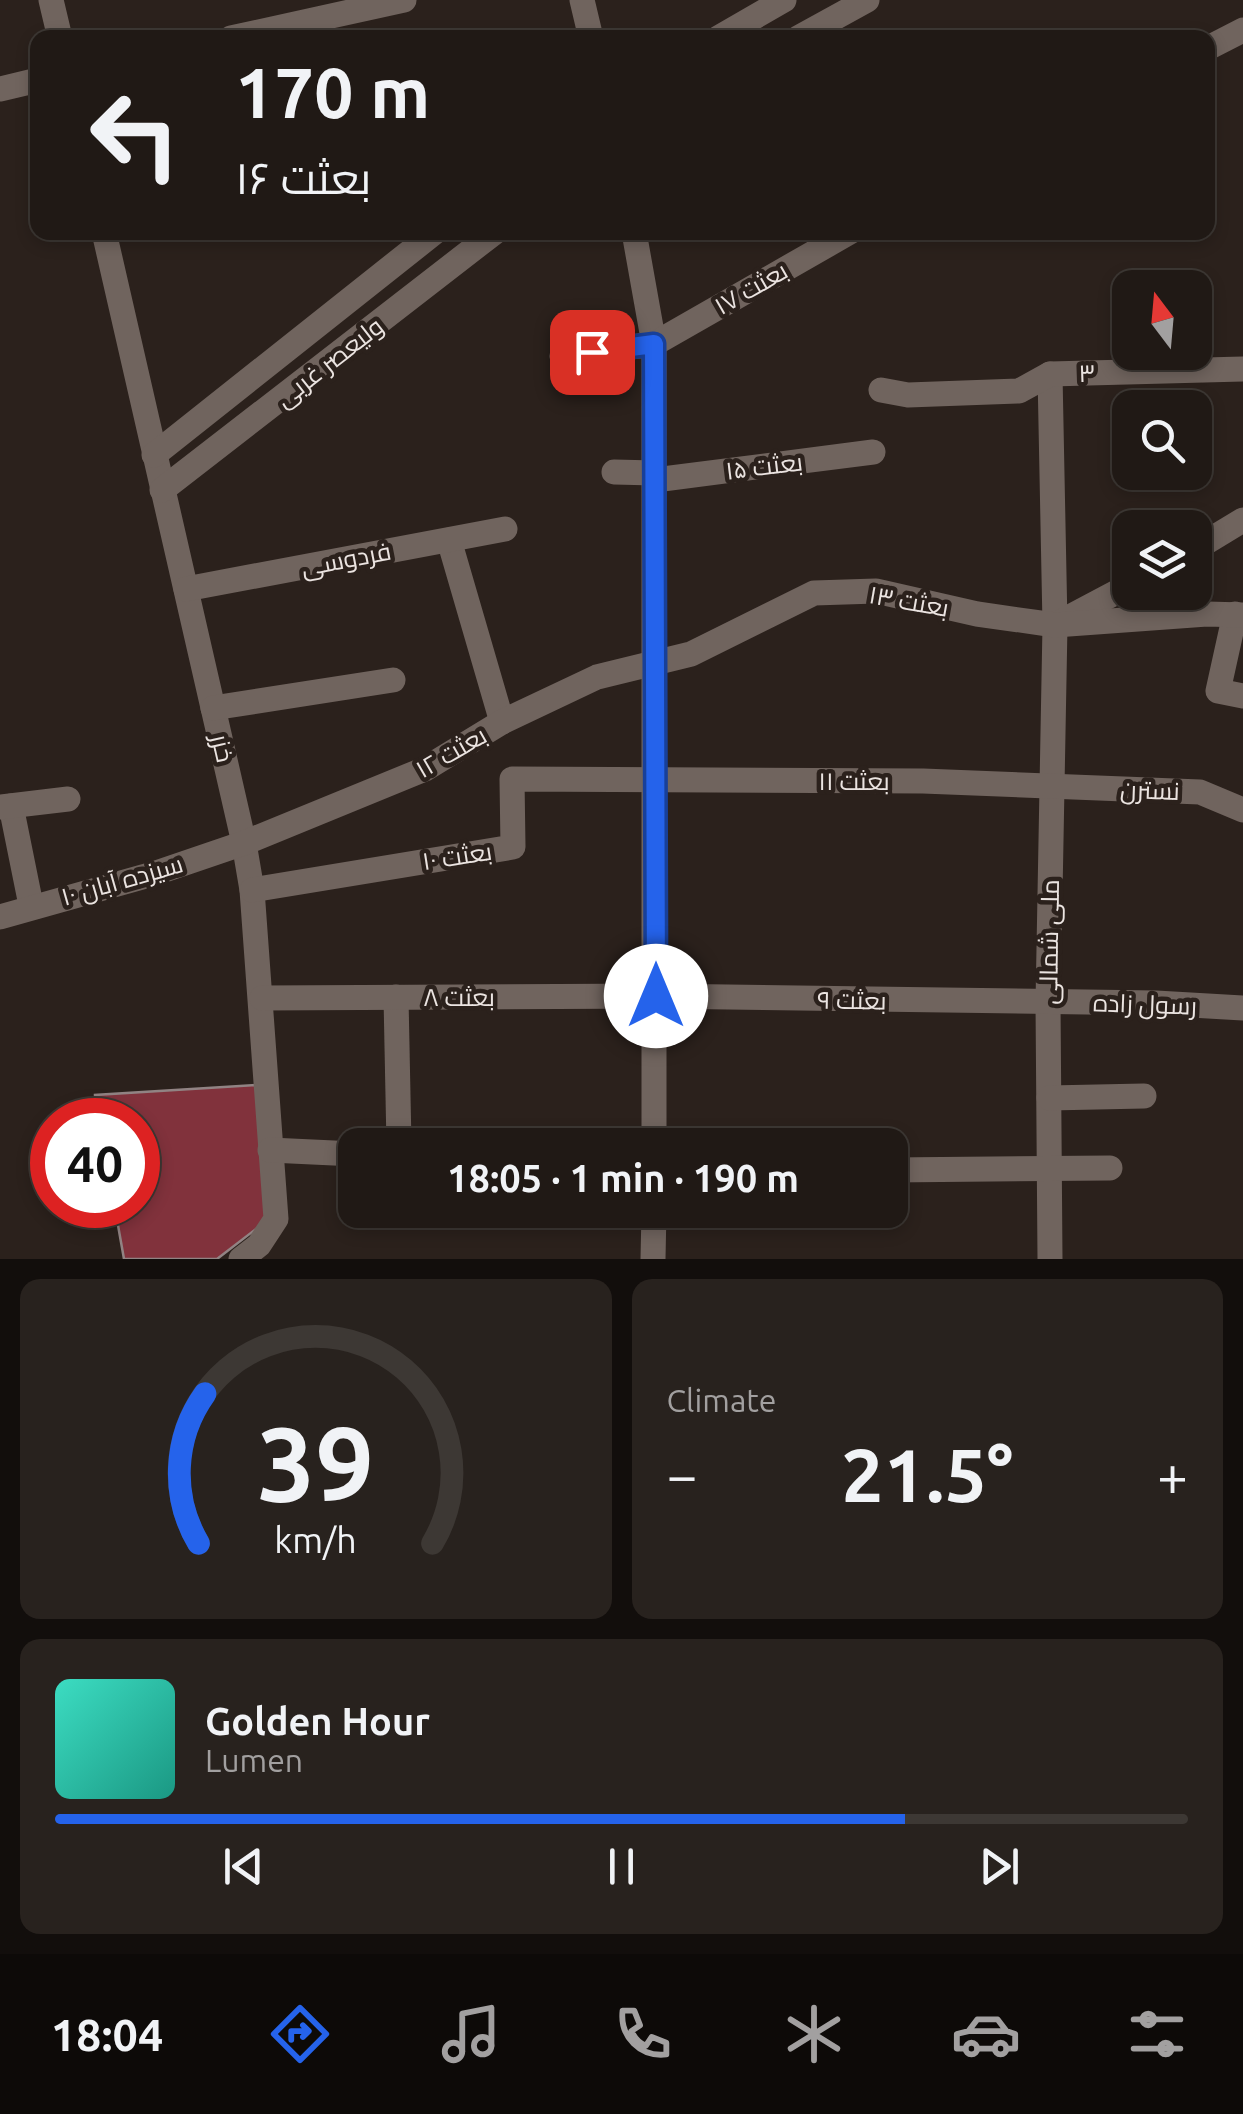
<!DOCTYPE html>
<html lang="en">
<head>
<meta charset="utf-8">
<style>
	body { margin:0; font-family:Ubuntu,Cairo,sans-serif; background:#28221e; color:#f1f3f6; height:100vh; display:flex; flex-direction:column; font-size:38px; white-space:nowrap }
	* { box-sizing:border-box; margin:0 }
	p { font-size:32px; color:#a2a0a0 }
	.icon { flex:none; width:55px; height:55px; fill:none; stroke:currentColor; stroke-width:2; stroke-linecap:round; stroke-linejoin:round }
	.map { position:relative; height:1259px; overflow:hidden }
	.drawer { display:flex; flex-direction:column; gap:20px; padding:20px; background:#120e0c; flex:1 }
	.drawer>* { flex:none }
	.hud { position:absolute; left:30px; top:30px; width:1185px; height:210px; border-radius:20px; box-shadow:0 5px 15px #0003,0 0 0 2px #3d3834; background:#201915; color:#f1f3f6; overflow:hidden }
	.needle { width:65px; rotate:344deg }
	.fabs { position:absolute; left:1112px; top:270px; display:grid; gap:20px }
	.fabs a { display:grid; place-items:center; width:100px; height:100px; border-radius:20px; background:#201915; box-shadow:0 5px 15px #0003,0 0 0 2px #3d3834; font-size:50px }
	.speed { position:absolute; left:30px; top:1098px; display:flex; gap:20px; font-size:50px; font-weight:700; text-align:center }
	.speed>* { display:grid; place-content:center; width:130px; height:130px; border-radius:50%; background:#201915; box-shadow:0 5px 15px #0003,0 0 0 2px #3d3834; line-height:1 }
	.speed .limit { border:15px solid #d22; background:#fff; color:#111 }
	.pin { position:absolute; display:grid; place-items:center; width:85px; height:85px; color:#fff; margin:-42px; border-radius:20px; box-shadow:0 5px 15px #0006 }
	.me { position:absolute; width:110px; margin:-55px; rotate:0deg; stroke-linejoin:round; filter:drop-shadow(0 0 8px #0008) }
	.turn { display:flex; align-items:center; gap:35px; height:210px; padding:0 40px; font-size:45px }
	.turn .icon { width:130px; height:130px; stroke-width:2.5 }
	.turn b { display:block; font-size:70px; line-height:85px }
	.big { font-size:75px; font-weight:700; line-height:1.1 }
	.drawer .card { flex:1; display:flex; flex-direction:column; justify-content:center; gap:15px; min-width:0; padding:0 35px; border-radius:20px; background:#28221e }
	.drawer .dial { align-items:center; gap:0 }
	.dial svg { height:260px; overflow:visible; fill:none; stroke:#3d3834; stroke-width:7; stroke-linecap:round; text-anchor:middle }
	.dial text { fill:#f1f3f6; stroke:none }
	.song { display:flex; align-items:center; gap:30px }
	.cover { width:120px; height:120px; border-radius:15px; background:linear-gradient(135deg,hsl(170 70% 55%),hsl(170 70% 35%)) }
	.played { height:10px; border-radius:5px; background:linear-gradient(90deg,#2563eb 75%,#3d3834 75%) }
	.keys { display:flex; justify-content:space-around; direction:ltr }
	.heat { display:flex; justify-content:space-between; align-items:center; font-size:55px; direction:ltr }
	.drawer .tiles { flex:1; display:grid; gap:20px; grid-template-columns:1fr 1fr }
	.card:last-child { grid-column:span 2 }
	.trip { position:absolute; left:338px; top:1128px; width:570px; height:100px; border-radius:20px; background:#201915; box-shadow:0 5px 15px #0003,0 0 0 2px #3d3834; font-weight:700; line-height:100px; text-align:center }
	.tab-bar { display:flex; height:160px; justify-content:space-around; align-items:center; background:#0d0a08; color:#a2a0a0 }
	.tab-bar .icon { width:70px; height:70px }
	.tab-bar .selected { color:#2563eb }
	.tab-bar b { font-size:45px; color:#f1f3f6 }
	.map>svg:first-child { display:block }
	.building { fill:#81323c; stroke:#918383; stroke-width:2.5 }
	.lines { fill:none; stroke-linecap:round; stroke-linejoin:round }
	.minor { stroke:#70645e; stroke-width:25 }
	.route-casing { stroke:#184099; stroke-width:25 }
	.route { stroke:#2563eb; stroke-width:18 }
	.labels { text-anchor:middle; stroke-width:9; stroke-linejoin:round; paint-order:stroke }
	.street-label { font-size:25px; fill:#ebe4e1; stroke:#2b211c }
</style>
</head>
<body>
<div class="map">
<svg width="1243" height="1259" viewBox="0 0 1243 1259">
	<rect width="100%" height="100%" fill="#2b211c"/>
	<path class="building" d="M257 1085 269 1219 217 1259H124L116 1214 101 1210V1205H138V1120H96L95 1095Z"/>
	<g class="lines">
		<g class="minor">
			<path d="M51 0 60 38"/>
			<path d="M582 0 591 38"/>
			<path d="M231 38 404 0"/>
			<path d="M718 38 784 0"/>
			<path d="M798 38 867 0"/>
			<path d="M1208 48 1243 30"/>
			<path d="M0 89 38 80"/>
			<path d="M104 232 244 843 252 890 276 1219 259 1245 241 1259"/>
			<path d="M634 232 654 344V1145"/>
			<path d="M562 356 654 344 850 232"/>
			<path d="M1050 374 1055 625 1048 1002 1050 1259"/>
			<path d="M881 390 908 395 1019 391 1050 374 1243 369"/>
			<path d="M154 455 435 232"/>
			<path d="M614 472 655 473"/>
			<path d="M655 480 873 452"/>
			<path d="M162 490 495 232"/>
			<path d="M449 540 502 722"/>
			<path d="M1195 549 1243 520"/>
			<path d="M186 589 505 529"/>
			<path d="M1235 614 1218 691 1243 696"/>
			<path d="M1064 620 1130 585"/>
			<path d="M213 708 393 680"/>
			<path d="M11 806 31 905"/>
			<path d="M0 807 68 799"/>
			<path d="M252 890 513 847 512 779 923 781 1200 792 1243 810"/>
			<path d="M0 917 153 874 244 843 425 769 502 722 597 677 691 654 814 593 876 591 977 614 1055 625 1207 614 1243 615"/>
			<path d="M396 997 399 1145"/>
			<path d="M262 998 656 996 1156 1003 1243 1008"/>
			<path d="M1049 1098 1144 1096"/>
			<path d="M270 1150 355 1154"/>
			<path d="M890 1170 1110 1168"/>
			<path d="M653 1259 654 1210"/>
		</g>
	</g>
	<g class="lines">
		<g class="route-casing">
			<path id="route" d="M592 352 654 344 656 996"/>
		</g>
		<use href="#route" class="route"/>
	</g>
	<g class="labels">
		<g class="street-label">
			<text transform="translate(751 288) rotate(-30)" y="9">بعثت ۱۷</text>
			<text transform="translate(329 362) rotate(-38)" y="9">ولیعصر غربی</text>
			<text transform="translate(1087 373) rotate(-2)" y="9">۳</text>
			<text transform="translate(764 466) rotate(-7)" y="9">بعثت ۱۵</text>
			<text transform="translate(346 559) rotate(-11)" y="9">فردوسی</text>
			<text transform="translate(909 601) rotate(10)" y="9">بعثت ۱۳</text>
			<text transform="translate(223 748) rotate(77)" y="9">خزر</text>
			<text transform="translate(451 752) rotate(-30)" y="9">بعثت ۱۲</text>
			<text x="854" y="790">بعثت ۱۱</text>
			<text transform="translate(1150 790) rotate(2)" y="9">نسترن</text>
			<text transform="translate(457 856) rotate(-9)" y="9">بعثت ۱۰</text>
			<text transform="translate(122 880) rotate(-16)" y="9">سیزده آبان ‍۱۰</text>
			<text transform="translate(1049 942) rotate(-89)" y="9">ملی شمالی</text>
			<text x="459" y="1006">بعثت ۸</text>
			<text transform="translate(852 1000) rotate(1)" y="9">بعثت ۹</text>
			<text transform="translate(1145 1004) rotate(2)" y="9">رسول زاده</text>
		</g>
	</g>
</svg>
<div class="fabs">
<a><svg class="needle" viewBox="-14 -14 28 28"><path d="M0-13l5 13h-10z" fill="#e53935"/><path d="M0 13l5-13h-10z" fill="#a2a0a0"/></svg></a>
<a><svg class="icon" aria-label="search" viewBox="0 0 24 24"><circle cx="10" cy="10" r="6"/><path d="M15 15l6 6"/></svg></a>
<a><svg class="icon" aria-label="layers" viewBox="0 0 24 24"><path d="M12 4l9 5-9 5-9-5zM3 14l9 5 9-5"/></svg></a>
</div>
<div class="speed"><div class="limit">40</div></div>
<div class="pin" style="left:592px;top:352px;background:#d93025"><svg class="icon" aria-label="arrive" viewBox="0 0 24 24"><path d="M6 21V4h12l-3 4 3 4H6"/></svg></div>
<svg class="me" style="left:656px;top:996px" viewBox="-20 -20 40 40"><circle r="19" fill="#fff"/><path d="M0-13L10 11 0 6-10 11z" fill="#2563eb"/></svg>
<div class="trip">18:05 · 1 min · 190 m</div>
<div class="hud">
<div class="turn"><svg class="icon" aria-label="left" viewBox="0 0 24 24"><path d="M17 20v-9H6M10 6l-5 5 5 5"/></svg><div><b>170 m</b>بعثت ۱۶</div></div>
</div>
</div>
<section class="drawer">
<div class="tiles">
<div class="card dial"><svg viewBox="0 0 100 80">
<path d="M14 69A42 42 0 1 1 86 69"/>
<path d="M14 69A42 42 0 0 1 16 23" stroke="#2563eb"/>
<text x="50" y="56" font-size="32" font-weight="700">39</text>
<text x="50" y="72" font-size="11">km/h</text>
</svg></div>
<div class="card"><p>Climate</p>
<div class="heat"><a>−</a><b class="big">21.5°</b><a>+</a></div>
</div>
<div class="card">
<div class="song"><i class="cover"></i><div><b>Golden Hour</b><p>Lumen</p></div></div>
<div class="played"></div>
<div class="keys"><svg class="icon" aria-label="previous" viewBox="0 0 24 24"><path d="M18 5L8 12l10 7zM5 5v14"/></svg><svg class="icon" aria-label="pause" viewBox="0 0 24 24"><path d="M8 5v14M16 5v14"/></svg><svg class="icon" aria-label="next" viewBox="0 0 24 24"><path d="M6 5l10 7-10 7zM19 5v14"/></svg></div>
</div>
</div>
</section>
<nav class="tab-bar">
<b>18:04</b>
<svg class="icon selected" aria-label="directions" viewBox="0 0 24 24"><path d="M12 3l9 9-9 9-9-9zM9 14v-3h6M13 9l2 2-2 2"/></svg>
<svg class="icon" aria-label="music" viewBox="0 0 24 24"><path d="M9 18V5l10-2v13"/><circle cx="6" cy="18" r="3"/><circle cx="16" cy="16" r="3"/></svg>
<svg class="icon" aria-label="phone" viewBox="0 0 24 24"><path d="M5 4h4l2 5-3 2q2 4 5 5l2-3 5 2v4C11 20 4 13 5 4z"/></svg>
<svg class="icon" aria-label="climate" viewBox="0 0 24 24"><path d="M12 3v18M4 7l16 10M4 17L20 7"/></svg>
<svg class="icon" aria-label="car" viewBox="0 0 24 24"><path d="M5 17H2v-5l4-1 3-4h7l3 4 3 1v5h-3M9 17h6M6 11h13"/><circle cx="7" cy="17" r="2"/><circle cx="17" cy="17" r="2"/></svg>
<svg class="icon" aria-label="filters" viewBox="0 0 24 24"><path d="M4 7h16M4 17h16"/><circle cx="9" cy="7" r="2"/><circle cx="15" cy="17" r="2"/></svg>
</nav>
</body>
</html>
